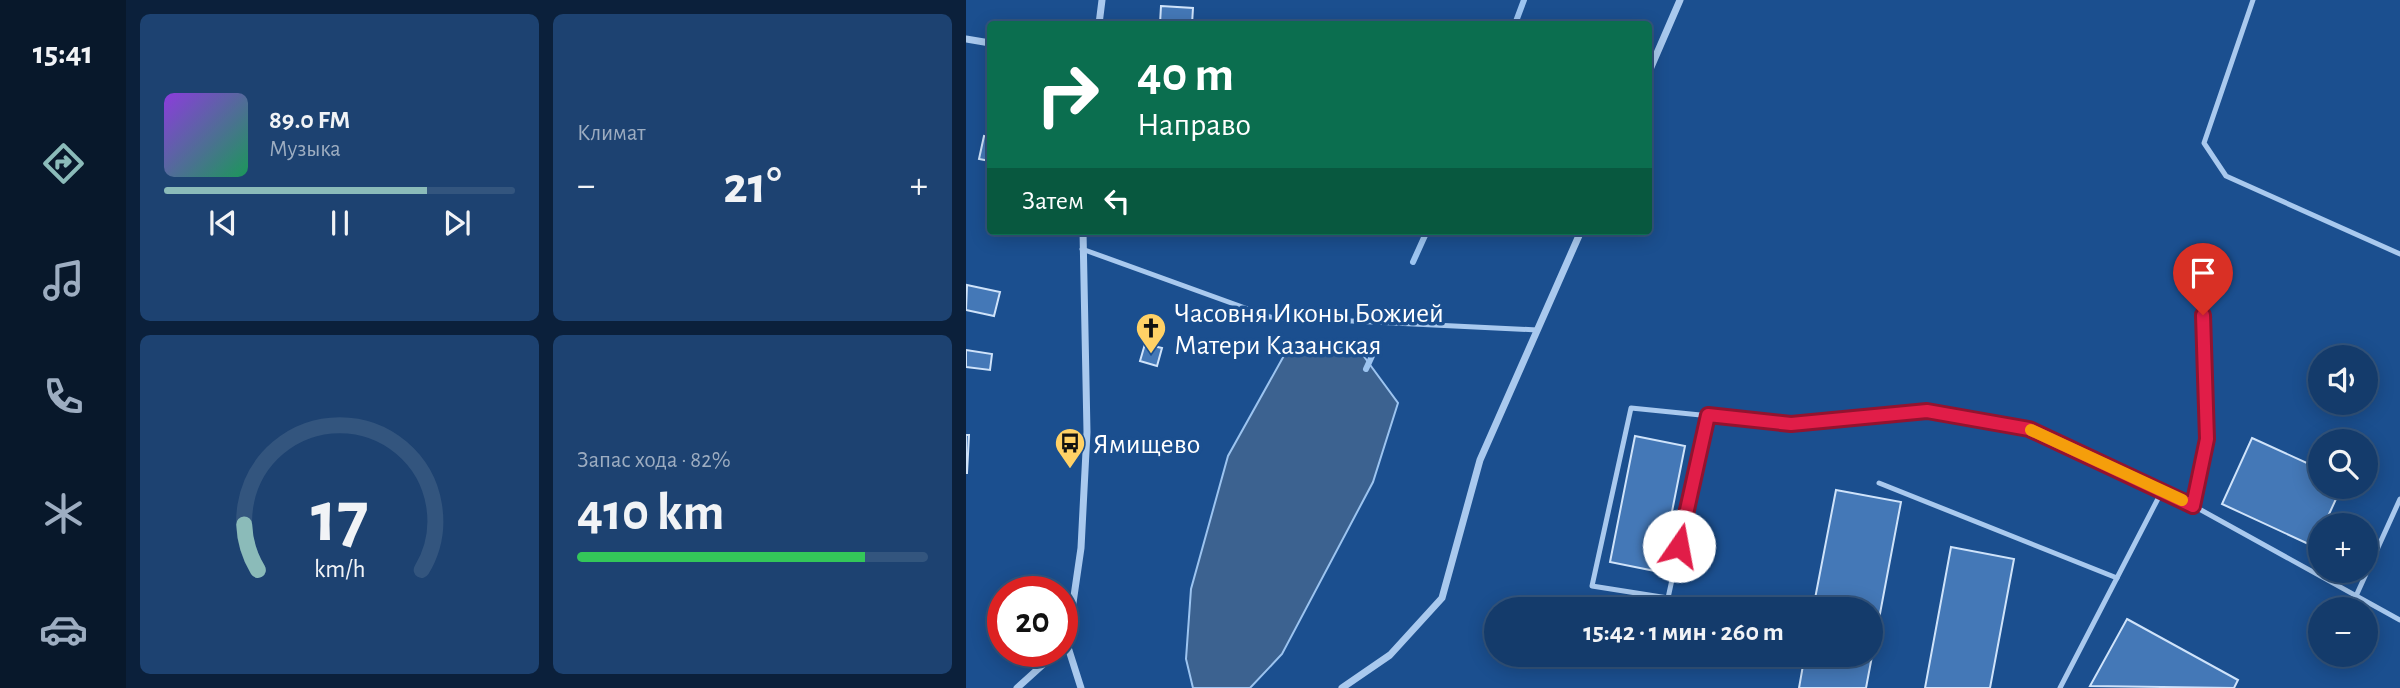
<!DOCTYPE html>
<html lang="ru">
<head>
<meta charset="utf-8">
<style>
	body { margin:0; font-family:"Alegreya Sans",sans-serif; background:#1d4271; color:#f1f3f6; height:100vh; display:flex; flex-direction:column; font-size:26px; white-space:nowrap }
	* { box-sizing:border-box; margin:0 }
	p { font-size:23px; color:#9dadc1 }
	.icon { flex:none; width:38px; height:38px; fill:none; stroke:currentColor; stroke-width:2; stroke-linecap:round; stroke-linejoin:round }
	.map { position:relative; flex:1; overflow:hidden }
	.sheet { display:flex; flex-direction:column; gap:14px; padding:14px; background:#0b203b; width:840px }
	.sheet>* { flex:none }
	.banner { position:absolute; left:21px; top:21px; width:665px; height:214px; border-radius:7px; box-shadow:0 4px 18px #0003,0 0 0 2px #33557e; background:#0b6e4f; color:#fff; overflow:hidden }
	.tools { position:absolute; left:1342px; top:345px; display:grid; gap:14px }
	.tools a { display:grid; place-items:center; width:70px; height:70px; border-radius:50%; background:#143b6b; box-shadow:0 4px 18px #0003,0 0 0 2px #33557e; font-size:35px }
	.speed { position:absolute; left:21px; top:576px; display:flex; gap:14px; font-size:35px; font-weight:700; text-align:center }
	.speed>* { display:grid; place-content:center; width:91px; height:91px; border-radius:50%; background:#143b6b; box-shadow:0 4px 18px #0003,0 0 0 2px #33557e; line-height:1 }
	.speed .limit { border:10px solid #d22; background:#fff; color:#111 }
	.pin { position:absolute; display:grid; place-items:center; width:60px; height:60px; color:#fff; margin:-72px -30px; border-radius:50% 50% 50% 0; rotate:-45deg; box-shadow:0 0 7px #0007 }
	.pin .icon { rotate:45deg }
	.me { position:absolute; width:77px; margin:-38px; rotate:12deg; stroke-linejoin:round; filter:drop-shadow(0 0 5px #0008) }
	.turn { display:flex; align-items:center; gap:24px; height:147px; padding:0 35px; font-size:32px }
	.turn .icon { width:91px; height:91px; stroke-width:2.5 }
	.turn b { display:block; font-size:49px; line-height:60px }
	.then { display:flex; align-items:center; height:66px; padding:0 35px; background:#0003; gap:14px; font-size:26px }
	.big { font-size:52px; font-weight:700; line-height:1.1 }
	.sheet .card { flex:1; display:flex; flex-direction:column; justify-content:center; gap:10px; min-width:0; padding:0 24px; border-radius:10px; background:#1d4271 }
	.sheet .dial { align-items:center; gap:0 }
	.dial svg { height:182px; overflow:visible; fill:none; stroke:#33557e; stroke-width:7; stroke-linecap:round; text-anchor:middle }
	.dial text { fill:#f1f3f6; stroke:none }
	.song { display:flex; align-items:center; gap:21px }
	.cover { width:84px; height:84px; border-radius:10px; background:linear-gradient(135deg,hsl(270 70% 55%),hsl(150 70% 35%)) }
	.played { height:7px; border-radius:4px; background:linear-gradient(90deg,#8bbbb9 75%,#33557e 75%) }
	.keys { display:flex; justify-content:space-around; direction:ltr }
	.heat { display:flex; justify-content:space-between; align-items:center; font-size:38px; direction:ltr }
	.charge { height:10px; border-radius:5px; background:linear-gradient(90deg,#34c759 82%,#33557e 0) }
	.sheet .tiles { flex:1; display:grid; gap:14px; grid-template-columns:repeat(2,1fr) }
	.trip { position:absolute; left:518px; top:597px; width:399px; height:70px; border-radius:35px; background:#143b6b; box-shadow:0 4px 18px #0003,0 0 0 2px #33557e; font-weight:700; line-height:70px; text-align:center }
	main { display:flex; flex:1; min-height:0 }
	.tab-bar { display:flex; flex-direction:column; width:126px; justify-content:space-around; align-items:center; background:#08182b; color:#9dadc1 }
	.tab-bar .icon { width:49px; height:49px }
	.tab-bar .selected { color:#8bbbb9 }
	.tab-bar b { font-size:32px; color:#f1f3f6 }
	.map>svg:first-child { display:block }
	.water { fill:#3c6290; stroke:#9cc4f0; stroke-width:2 }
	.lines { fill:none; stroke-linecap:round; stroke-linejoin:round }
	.stream { stroke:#9cc4f0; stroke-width:6 }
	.building { fill:#4478b7; stroke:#cfe3fa; stroke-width:2 }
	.lane { stroke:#a9c9ee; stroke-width:5 }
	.street { stroke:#a9c9ee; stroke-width:7 }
	.route-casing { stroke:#92132f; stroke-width:18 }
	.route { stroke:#e11d48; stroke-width:12 }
	.slow { stroke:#f59e0b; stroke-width:12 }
	.labels { text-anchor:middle; stroke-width:7; stroke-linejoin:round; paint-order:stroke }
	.poi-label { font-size:28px; fill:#fff; stroke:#1b4f8f; text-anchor:start }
</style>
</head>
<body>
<main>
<nav class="tab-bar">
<b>15:41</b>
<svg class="icon selected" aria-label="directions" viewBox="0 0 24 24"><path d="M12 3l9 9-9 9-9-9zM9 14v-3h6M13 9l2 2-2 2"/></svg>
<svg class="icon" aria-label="music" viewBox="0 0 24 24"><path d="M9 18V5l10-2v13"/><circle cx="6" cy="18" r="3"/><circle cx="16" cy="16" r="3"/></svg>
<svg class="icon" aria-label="phone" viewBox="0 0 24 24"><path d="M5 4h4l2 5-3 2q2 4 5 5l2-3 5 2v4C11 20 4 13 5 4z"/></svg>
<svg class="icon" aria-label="climate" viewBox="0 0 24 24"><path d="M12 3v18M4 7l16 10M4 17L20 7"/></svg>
<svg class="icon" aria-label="car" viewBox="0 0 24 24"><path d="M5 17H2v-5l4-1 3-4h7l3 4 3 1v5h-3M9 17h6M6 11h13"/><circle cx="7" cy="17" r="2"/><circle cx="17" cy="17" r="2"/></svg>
</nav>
<section class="sheet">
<div class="tiles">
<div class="card">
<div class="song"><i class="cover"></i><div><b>89.0 FM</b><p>Музыка</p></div></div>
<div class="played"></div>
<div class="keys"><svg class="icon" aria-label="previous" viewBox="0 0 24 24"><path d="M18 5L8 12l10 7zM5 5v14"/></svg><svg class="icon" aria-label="pause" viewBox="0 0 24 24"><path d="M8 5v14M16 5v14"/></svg><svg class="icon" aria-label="next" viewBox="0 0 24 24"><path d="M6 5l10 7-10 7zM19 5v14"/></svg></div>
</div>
<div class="card"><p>Климат</p>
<div class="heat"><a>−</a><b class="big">21°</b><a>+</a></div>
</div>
<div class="card dial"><svg viewBox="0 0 100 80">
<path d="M14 69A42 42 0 1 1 86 69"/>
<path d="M14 69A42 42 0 0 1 8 49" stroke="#8bbbb9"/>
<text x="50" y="56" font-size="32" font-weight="700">17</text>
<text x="50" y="72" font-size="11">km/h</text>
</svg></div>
<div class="card"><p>Запас хода · 82%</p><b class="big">410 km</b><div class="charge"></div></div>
</div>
</section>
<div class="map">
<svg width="1434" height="688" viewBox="0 0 1434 688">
	<rect width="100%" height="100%" fill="#1b4f8f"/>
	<path class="water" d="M391 347 432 403 407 482 316 654 284 688H227L220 659 225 589 262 456 320 352Z"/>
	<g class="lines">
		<g class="stream">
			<path d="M549 24 558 0"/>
			<path d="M447 262 461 231"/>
			<path d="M400 369 406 356"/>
		</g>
	</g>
	<g class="building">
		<path d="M195 6 227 8 226 24H194Z"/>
		<path d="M18 136 24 137V161L13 159Z"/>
		<path d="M1 285 34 292 28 316 0 310Z"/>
		<path d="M179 344 196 348 191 366 174 361Z"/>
		<path d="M0 350 26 354 24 370 0 367Z"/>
		<path d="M0 435H3L1 473H0Z"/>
		<path d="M669 436 719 446 694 572 644 562Z"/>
		<path d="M1286 438 1354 469V486H1376L1358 525H1354L1349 547 1256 504Z"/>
		<path d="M870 490 935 502 900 688H833L839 654H905V609H847Z"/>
		<path d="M985 547 1048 559 1024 688H959Z"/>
		<path d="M1161 619 1272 680 1268 688 1124 686Z"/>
	</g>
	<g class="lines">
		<g class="lane">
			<path d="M1287 0 1238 143 1260 176 1434 254"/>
			<path d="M116 249 304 317 571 330"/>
			<path d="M742 415 702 598 626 586 665 408 825 424 961 411 1063 429 1197 489 1094 688"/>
			<path d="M913 483 1151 578"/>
			<path d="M1197 489 1434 620"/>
			<path d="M1227 506 1241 439 1237 315"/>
			<path d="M1390 596 1434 499"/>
		</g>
		<g class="street">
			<path d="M133 24 136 0"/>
			<path d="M0 39 24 43"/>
			<path d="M682 74 714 0"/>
			<path d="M51 688 92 651"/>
			<path d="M115 688 101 644 115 548 121 432 117 231"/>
			<path d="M376 688 424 655 476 598 514 460 615 231"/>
		</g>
	</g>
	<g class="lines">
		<g class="route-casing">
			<path id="route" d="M713 546 742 415 825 424 961 411 1063 429 1227 506 1241 439 1237 315"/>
		</g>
		<use href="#route" class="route"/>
		<path class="slow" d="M1065 430 1216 500"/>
	</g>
	<defs>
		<g id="church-pin" transform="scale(1.575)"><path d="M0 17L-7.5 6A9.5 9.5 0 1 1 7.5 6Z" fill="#ffd166" stroke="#1b4f8f"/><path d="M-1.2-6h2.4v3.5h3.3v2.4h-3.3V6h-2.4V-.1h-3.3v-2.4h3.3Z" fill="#111"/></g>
		<g id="bus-pin" transform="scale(1.575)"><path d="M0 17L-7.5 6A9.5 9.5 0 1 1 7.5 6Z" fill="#ffd166" stroke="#1b4f8f"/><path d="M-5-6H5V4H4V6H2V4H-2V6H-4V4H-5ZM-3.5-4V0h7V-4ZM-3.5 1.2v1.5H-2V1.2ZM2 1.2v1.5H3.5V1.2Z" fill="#111"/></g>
	</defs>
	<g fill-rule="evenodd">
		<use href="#church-pin" x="185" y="328"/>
		<use href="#bus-pin" x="104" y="443"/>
	</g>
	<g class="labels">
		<g class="poi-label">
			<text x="208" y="322">Часовня Иконы Божией<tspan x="208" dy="32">Матери Казанская</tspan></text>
			<text x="127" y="453">Ямищево</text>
		</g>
	</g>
</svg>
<div class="tools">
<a><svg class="icon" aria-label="sound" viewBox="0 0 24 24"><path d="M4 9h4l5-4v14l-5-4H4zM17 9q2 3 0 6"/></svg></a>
<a><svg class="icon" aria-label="search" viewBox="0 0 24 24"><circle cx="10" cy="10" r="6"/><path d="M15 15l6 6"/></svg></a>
<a>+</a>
<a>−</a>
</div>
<div class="speed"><div class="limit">20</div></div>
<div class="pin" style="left:1237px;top:315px;background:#d93025"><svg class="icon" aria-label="arrive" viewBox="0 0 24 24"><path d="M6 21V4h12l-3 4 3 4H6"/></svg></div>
<svg class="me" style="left:713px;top:546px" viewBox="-20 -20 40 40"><circle r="19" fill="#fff"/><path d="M0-13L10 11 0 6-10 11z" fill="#e11d48"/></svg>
<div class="trip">15:42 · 1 мин · 260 m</div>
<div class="banner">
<div class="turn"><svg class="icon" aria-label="right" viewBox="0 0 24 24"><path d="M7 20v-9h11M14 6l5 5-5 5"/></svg><div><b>40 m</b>Направо</div></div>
<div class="then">Затем<svg class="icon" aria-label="left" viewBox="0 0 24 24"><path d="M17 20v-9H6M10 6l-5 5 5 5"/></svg></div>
</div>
</div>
</main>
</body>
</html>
